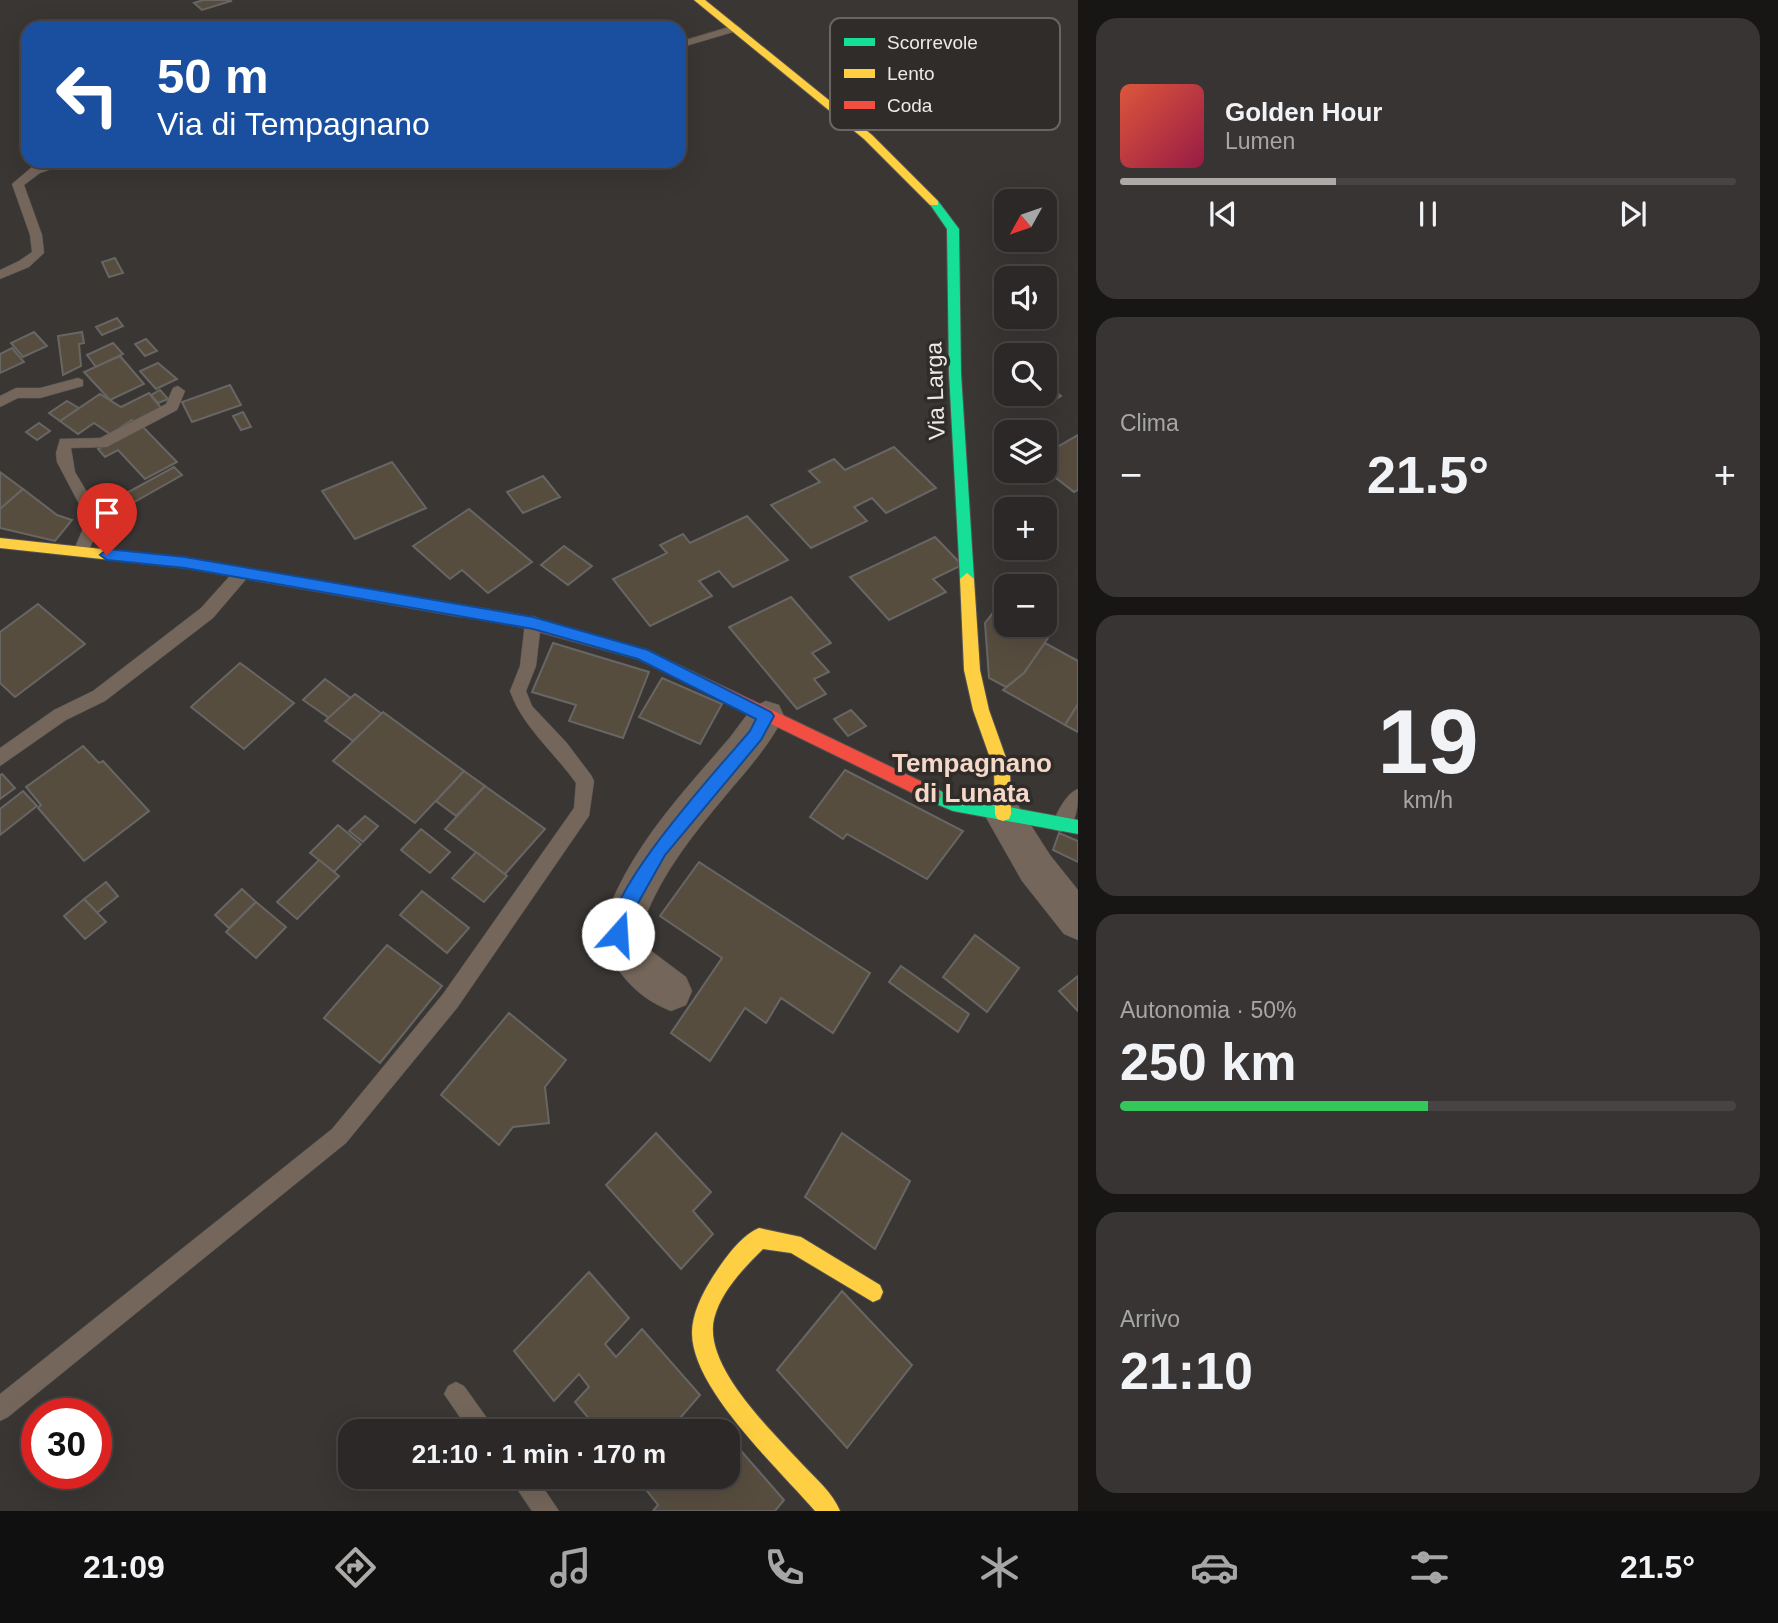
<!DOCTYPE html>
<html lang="it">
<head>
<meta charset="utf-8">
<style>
	body { margin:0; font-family:Helvetica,sans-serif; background:#373433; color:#f1f3f6; height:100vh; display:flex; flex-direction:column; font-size:26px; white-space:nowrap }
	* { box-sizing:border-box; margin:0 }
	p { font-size:23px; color:#a6a6a7 }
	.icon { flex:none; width:38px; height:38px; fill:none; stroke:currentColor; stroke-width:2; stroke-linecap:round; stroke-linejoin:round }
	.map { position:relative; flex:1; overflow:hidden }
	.panel { display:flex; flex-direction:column; gap:18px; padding:18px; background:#181615; width:700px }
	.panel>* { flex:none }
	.guide { position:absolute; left:21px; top:21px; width:665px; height:147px; border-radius:21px; box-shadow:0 7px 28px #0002,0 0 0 2px #474444; background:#1a4fa0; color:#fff; overflow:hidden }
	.needle { width:46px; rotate:230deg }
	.tools { position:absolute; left:994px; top:189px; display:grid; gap:14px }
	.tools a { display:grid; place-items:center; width:63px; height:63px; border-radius:14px; background:#2b2827; box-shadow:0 7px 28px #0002,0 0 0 2px #474444; font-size:35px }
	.speed { position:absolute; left:21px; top:1398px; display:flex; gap:14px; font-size:35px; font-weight:700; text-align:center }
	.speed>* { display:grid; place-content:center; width:91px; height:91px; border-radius:50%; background:#2b2827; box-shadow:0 7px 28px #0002,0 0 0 2px #474444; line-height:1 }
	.speed .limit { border:10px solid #d22; background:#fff; color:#111 }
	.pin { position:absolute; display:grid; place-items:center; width:60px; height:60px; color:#fff; margin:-72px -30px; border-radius:50% 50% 50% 0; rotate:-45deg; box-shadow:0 0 7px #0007 }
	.pin .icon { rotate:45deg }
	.me { position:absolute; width:77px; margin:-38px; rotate:19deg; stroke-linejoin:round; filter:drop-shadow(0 0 5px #0008) }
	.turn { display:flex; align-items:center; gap:24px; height:147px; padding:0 21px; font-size:32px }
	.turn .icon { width:91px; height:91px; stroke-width:2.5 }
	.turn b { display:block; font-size:49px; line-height:60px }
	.big { font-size:52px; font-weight:800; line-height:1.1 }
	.panel .tile { flex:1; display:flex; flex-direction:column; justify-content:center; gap:10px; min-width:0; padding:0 24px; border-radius:21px; background:#373433 }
	.panel .dial { align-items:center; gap:0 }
	.dial b { font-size:91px; line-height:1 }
	.song { display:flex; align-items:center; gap:21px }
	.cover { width:84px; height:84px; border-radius:10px; background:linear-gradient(135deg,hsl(10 70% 55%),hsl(340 70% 35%)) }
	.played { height:7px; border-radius:4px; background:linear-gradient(90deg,#adaba8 35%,#474444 35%) }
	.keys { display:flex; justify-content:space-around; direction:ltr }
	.heat { display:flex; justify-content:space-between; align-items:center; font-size:38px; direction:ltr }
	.charge { height:10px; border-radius:5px; background:linear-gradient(90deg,#34c759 50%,#474444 0) }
	.trip { position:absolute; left:338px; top:1419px; width:402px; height:70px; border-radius:21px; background:#2b2827; box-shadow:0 7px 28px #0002,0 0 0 2px #474444; font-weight:800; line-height:70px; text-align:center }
	.dock { display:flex; height:112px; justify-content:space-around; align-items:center; background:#111010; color:#a6a6a7 }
	.dock .icon { width:49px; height:49px }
	.dock .selected { color:#adaba8 }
	.dock b { font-size:32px; color:#f1f3f6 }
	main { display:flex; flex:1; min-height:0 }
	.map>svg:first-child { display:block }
	.building { fill:#574d3f; stroke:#686664; stroke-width:2 }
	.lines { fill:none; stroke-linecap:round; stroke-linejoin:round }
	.lane-casing { stroke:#555351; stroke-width:1 }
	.street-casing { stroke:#555351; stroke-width:1 }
	.fast-casing { stroke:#555351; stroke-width:2 }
	.slow-casing { stroke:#555351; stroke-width:2 }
	.jam-casing { stroke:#555351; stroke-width:2 }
	.lane { fill:#74665a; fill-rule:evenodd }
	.street { fill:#74665a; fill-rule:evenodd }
	.fast { fill:#16e098; fill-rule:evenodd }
	.slow { fill:#ffcf43; fill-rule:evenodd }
	.jam { fill:#f24e42; fill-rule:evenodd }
	.route { fill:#1a73e8; stroke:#114b97; stroke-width:2 }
	.labels { text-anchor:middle; stroke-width:7; stroke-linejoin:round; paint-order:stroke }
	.street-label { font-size:23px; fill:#eceae7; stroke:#2f2c29 }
	.quarter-label { font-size:26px; font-weight:bold; fill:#f6d8c8; stroke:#2f2c29 }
	.key { fill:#2f2c29; stroke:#686562; stroke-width:2 }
	.key-label { font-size:19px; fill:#eceae7 }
</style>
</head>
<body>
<main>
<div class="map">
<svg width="1078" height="1511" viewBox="0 0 1078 1511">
	<rect width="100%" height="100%" fill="#393634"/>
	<g class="building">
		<path d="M203 0H230L231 1 202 10 194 3Z"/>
		<path d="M115 258 123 273 109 277 102 262Z"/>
		<path d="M117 318 123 326 102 335 96 327Z"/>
		<path d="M34 332 47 346 23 357 11 343Z"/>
		<path d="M82 332 84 343 79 344 81 366 63 375 58 336Z"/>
		<path d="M146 339 157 351 145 356 135 344Z"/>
		<path d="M113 343 123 354 96 367 87 355Z"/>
		<path d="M12 348 24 362 0 373V354Z"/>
		<path d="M120 356 144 384 110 400 84 372Z"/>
		<path d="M158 363 177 379 156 389 140 371Z"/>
		<path d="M1045 384 1061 396 1045 406 1029 394H1045Z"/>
		<path d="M230 385 241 405 192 422 182 402Z"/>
		<path d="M160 390 168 399 158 403 151 395Z"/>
		<path d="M149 393 162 409 134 422 132 420 110 434 94 423 78 434 60 421 100 394 121 407Z"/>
		<path d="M67 401 79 408 60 421 49 413Z"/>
		<path d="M243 412 251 427 241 430 233 416Z"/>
		<path d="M39 423 50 431 37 440 26 432Z"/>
		<path d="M142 426 177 462 145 479 118 450 105 457 98 449Z"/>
		<path d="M1078 435V490L1074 492 1047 471 1054 468 1045 461V454Z"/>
		<path d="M894 447 936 488 886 513 872 498 854 507 867 521 811 548 771 505 820 482 809 471 834 459 845 470Z"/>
		<path d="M392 462 426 508 355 539 322 491Z"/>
		<path d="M174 467 182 475 129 505 121 496Z"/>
		<path d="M0 472 23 489 0 509Z"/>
		<path d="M543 476 560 497 523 513 507 492Z"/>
		<path d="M23 489 57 515 72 520 55 541 0 528V509Z"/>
		<path d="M469 509 532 562 488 593 462 570 450 579 413 546Z"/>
		<path d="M747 516 788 560 733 587 719 571 699 581 712 596 650 626 613 579 667 553 660 545 683 534 690 543Z"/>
		<path d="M935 537 962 565 933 579 946 592 889 620 850 577Z"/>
		<path d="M564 546 592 566 568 585 541 565Z"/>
		<path d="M791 597 831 643 812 653 829 672 814 679 826 694 797 709 729 627Z"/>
		<path d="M38 604 85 644 15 697 0 683V632Z"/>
		<path d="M995 610 1006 616V625H1022L1048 638 1024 673 1006 687 989 678 985 623Z"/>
		<path d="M553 643 649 672 623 738 569 721 576 705 532 692Z"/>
		<path d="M1045 643 1078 661V704L1065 725 1003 690 1024 673Z"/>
		<path d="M240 663 294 703 244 749 191 707Z"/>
		<path d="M662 678 722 704 700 744 639 717Z"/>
		<path d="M325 679 351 698 329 718 303 700Z"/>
		<path d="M355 694 382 714 353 741 325 721Z"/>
		<path d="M1078 704V732L1065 725Z"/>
		<path d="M851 710 866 726 848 736 834 719Z"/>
		<path d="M383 712 464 771 415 823 333 761Z"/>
		<path d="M83 746 99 763 103 761 149 811 84 861 38 808 41 805 26 787Z"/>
		<path d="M845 770 963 831 927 879 847 834 843 839 810 817Z"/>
		<path d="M464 771 485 786 456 816 436 801Z"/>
		<path d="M2 774 15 788 0 799V775Z"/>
		<path d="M485 786 545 829 505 874 445 829Z"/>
		<path d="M23 791 37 806 0 835V809Z"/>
		<path d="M365 816 378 826 363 842 349 831Z"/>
		<path d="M338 825 361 844 334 872 310 853Z"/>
		<path d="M421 829 450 852 430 873 401 850Z"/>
		<path d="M1059 833 1078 841V862L1053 850Z"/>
		<path d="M476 852 507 876 484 902 452 878Z"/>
		<path d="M319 860 339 876 297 919 277 902Z"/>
		<path d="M699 862 870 973 833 1033 781 998 766 1023 745 1008 710 1061 671 1033 722 958 660 916Z"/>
		<path d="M106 882 118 896 97 913 84 899Z"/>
		<path d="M242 889 256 902 229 928 215 915Z"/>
		<path d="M422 891 469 928 447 953 400 915Z"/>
		<path d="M84 899 106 922 85 939 64 916Z"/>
		<path d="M256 902 286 927 256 958 226 932Z"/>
		<path d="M975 935 1019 968 987 1012 943 977Z"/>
		<path d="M387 945 442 986 380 1063 324 1018Z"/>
		<path d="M901 966 969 1014 958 1032 889 982Z"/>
		<path d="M1078 976V1011L1059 991Z"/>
		<path d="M509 1013 566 1060 545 1087 549 1123 513 1127 499 1145 441 1095Z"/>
		<path d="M656 1133 711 1192 693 1211 713 1234 681 1269 606 1185Z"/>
		<path d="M842 1133 910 1181 875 1249 805 1197Z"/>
		<path d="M589 1272 629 1318 605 1344 616 1357 642 1329 700 1395 668 1432H600L575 1402 589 1387 579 1374 554 1401 514 1351Z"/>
		<path d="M842 1291 912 1365 847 1448 777 1370Z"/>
		<path d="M728 1436 784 1500 775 1511H653L658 1505 636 1477H728Z"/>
	</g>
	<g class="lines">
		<g class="lane-casing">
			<g id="lane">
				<path d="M736 25 741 28 740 30 679 48V42Z"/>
				<path d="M55 161H74L40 173 24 185 42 235 44 253 29 267 0 279V270L19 261 32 252 30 235 12 184 32 167Z"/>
				<path d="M78 378 83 380V386L40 398H18L0 407V396L16 388H40Z"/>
				<path d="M178 386 185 391 177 410 107 447 71 448 75 472 103 519 86 556H76L73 552 87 519 57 462 56 453 60 439 100 438 166 404 173 388Z"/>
				<path d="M242 567 248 569 250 573 248 577 213 618 105 701 66 720 0 766V748L54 710 93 691 201 608 236 569Z"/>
				<path d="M533 616 539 618 541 623 536 666 526 691 532 706 566 742 591 775 594 781 589 816 457 1008 346 1143 8 1417 0 1421V1394L332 1129 443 994 574 808 576 783C554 752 522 726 510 691L520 666 525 623 527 618Z"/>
				<path d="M1078 789C1078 805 1078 825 1061 832L1055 830 1052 824C1057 813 1066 793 1078 789Z"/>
				<path d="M456 1382 464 1386 497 1432H470L444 1394 448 1386Z"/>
				<path d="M509 1477H536L559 1511H532Z"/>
			</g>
		</g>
		<g class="street-casing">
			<g id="street">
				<path d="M766 701 779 705 784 716C769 746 748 769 726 795 691 837 657 879 640 932L650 950 686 977 692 991 686 1005 671 1011C633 996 615 970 599 934 627 852 671 806 726 742 739 728 748 707 766 701Z"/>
				<path d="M1003 797 1016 802 1050 855 1078 890V940L1064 934 1022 881 984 814 990 802Z"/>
			</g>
		</g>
		<g class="fast-casing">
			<g id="fast">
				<path d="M930 201H938L959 229 961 373 974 579 967 585 960 579 949 373 947 229 929 203Z"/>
				<path d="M933 788 955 797 1078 820V834L953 811 927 800 925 795 927 790Z"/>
			</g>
		</g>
		<g class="slow-casing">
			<g id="slow">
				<path d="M694 0H705L872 135 938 201V205H930L864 139Z"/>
				<path d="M0 538 185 558 462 605 469 611 462 617 185 568 0 548Z"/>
				<path d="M967 573 974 579 980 670 989 710 1010 769 1011 814 1009 819 1003 821 997 819 995 814 994 769 973 710 964 670 960 579Z"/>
				<path d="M759 1228 801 1237 880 1285 883 1292 880 1299 873 1302 791 1253 763 1249C744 1268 721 1291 714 1319 703 1367 773 1432 803 1465 816 1479 833 1493 840 1511H815C779 1469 692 1389 692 1333 692 1314 702 1294 712 1278 723 1261 740 1236 759 1228Z"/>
			</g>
		</g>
		<g class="jam-casing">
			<path id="jam" d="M462 605 521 615 647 650 939 790 941 795 939 800 933 802 927 800 638 659 521 627 457 615 455 611 457 607Z"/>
		</g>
		<use href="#lane" class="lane"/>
		<use href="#street" class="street"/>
		<use href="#fast" class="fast"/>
		<use href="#slow" class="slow"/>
		<use href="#jam" class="jam"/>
	</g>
	<path class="route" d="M107 549 185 557 533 617 648 650 771 712 774 716 761 740 665 855 633 912 625 940 618 942 612 940C595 901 723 763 750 731L756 719 638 659 533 629 185 568 107 560 100 555Z"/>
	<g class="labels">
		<g class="street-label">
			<text transform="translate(935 391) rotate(-92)" y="8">Via Larga</text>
		</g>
		<g class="quarter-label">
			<text x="972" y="772">Tempagnano<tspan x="972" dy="30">di Lunata</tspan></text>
		</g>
	</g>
	<rect x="830" y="18" width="230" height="112" rx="10" class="key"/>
	<rect x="844" y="38" width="31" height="8" fill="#16e098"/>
	<rect x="844" y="69" width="31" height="9" fill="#ffcf43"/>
	<rect x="844" y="101" width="31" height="8" fill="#f24e42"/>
	<g class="key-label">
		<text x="887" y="49">Scorrevole</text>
		<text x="887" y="80">Lento</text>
		<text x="887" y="112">Coda</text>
	</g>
</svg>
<div class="tools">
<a><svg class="needle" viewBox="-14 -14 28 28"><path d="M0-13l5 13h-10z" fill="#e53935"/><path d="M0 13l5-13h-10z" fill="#a6a6a7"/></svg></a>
<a><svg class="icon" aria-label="sound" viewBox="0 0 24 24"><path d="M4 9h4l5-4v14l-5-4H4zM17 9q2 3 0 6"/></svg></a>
<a><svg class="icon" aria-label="search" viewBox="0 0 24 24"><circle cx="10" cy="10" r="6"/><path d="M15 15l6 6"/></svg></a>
<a><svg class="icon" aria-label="layers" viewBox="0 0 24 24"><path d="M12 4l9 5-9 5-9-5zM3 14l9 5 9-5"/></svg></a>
<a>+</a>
<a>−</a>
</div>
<div class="speed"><div class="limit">30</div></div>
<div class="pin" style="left:107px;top:555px;background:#d93025"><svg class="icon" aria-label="arrive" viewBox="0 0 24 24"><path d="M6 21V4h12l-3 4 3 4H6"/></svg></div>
<svg class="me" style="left:618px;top:934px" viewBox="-20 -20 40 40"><circle r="19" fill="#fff"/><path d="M0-13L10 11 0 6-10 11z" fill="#1a73e8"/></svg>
<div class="trip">21:10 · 1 min · 170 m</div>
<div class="guide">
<div class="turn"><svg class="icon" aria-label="left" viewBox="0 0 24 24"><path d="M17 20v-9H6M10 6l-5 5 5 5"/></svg><div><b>50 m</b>Via di Tempagnano</div></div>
</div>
</div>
<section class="panel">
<div class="tile">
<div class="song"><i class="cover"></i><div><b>Golden Hour</b><p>Lumen</p></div></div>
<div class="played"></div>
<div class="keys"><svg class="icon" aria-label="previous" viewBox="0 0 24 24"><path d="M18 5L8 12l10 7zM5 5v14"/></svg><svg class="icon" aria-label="pause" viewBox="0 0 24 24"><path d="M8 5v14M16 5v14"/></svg><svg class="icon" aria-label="next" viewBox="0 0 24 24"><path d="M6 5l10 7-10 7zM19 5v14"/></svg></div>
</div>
<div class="tile"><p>Clima</p>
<div class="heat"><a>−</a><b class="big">21.5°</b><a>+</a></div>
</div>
<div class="tile dial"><b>19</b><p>km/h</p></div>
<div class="tile"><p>Autonomia · 50%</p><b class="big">250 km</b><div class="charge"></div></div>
<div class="tile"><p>Arrivo</p><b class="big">21:10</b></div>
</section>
</main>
<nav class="dock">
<b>21:09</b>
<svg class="icon selected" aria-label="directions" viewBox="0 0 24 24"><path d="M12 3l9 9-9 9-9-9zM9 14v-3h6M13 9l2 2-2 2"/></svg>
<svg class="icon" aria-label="music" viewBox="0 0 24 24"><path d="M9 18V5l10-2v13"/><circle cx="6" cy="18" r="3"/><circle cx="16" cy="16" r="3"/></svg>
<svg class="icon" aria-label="phone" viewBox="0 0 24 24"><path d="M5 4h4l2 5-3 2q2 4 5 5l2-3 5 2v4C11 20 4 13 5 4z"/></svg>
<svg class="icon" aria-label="climate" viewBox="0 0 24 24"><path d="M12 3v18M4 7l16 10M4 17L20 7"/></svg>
<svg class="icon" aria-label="car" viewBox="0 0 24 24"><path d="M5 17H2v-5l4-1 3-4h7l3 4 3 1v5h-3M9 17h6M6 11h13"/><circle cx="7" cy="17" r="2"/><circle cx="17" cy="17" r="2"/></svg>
<svg class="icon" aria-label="filters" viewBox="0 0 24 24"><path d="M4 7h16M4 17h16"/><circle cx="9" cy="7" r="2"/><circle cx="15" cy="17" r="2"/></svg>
<b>21.5°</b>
</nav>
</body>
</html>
